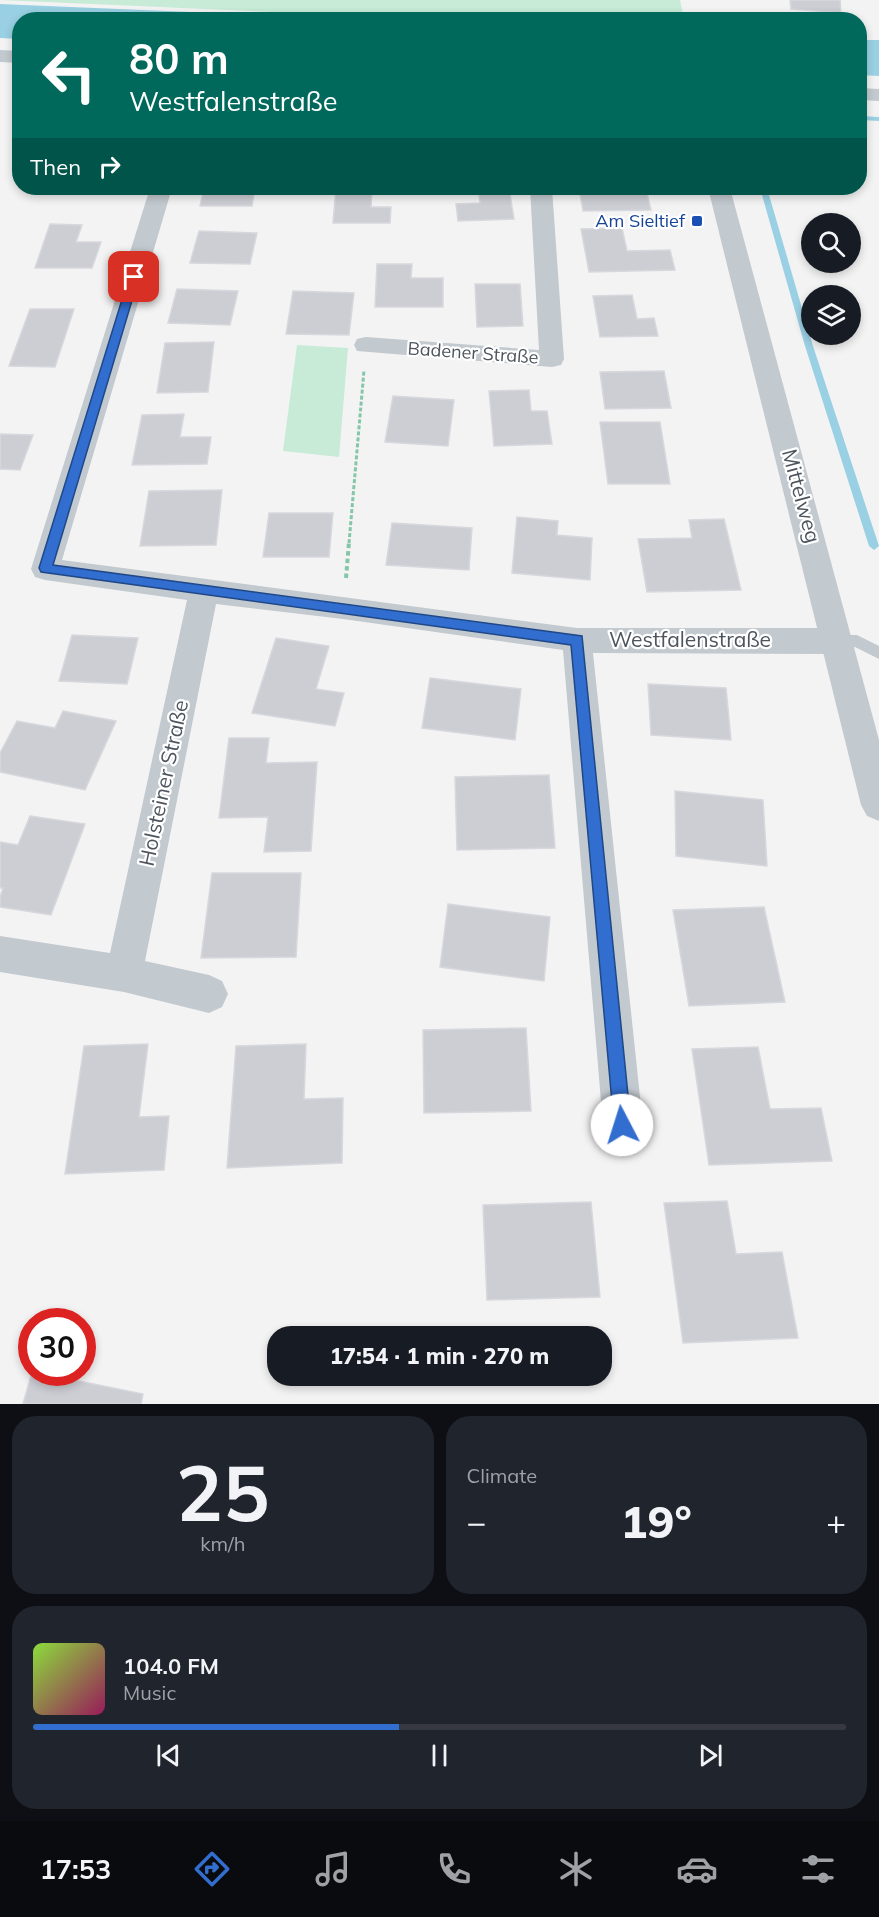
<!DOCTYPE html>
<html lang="en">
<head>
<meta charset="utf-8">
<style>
	body { margin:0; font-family:Mulish,sans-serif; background:#20242c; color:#f1f3f6; height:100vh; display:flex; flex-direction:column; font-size:22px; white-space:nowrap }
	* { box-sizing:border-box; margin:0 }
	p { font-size:20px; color:#9ea1a6 }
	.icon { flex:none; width:33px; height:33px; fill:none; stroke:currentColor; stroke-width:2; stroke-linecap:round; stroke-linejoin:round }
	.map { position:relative; height:1404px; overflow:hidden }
	.drawer { display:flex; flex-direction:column; gap:12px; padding:12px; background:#0d0f14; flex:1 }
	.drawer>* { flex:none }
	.banner { position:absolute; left:12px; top:12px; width:855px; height:183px; border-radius:24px; box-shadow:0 3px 9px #0003; background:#00695c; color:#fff; overflow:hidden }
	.controls { position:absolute; left:801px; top:213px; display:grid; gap:12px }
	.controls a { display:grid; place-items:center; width:60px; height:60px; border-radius:50%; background:#171b24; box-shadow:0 3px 9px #0003; font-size:30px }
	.speed { position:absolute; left:18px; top:1308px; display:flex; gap:12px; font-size:30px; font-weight:700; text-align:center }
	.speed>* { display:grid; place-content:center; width:78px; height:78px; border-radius:50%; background:#171b24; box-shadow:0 3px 9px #0003; line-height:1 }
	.speed .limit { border:9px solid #d22; background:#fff; color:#111 }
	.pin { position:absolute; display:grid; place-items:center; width:51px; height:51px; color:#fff; margin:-26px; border-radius:12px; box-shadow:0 3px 9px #0006 }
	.me { position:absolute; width:66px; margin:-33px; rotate:355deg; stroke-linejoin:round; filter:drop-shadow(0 0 4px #0008) }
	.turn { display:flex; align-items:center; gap:21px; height:126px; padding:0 18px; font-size:27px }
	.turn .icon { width:78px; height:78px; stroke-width:2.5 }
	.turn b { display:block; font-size:42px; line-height:51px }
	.then { display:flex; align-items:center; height:57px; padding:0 18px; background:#0003; gap:12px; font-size:22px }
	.big { font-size:45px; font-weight:800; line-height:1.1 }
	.drawer .tile { flex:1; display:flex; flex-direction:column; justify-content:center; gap:9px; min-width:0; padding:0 21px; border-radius:24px; background:#20242c }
	.drawer .dial { align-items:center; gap:0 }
	.dial b { font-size:78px; line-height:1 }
	.song { display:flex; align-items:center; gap:18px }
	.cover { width:72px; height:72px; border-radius:9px; background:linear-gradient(135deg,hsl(90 70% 55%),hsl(330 70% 35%)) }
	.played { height:6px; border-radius:3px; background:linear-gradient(90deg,#316ed0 45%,#363941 45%) }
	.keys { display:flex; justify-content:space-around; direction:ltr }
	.heat { display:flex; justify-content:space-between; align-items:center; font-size:33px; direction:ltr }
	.drawer .tiles { flex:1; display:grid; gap:12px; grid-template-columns:1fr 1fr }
	.tile:last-child { grid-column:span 2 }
	.trip { position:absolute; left:267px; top:1326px; width:345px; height:60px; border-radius:24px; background:#171b24; box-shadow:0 3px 9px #0003; font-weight:800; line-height:60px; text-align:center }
	.dock { display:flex; height:96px; justify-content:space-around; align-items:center; background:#090b0e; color:#9ea1a6 }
	.dock .icon { width:42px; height:42px }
	.dock .active { color:#316ed0 }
	.dock b { font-size:27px; color:#f1f3f6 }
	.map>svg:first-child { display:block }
	.green { fill:#c7ebd7 }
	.water { fill:#9ad0e3 }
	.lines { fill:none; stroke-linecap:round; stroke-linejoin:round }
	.stream { fill:#9ad0e3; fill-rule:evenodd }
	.building { fill:#cdced4; stroke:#d7d8dd; stroke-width:1.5 }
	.path-far1 { stroke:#83c6a8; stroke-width:3; stroke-dasharray:4 2; stroke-linecap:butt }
	.path { stroke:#83c6a8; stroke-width:4; stroke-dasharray:4.5 3; stroke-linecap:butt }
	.service { fill:#c2c9cf; fill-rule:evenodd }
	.minor { fill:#c2c9cf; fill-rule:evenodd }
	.tertiary { fill:#c2c9cf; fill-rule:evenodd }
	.route { fill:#316ed0; stroke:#204887; stroke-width:1.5 }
	.transit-dot { fill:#1a4fb4; stroke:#fff; stroke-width:2 }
	.labels { text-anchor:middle; stroke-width:4.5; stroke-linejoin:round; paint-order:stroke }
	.far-transit-label { font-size:18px; fill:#164399; stroke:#fff; text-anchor:end }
	.far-street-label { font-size:18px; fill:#4c545e; stroke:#fff }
	.street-label { font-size:21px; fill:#4c545e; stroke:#fff }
</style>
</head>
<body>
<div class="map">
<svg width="879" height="1404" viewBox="0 0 879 1404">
	<rect width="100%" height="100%" fill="#f4f3f3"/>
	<g class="green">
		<path d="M0 0H680L684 19H430Z"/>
		<path d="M297 345 348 348 339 457 283 451Z"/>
	</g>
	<g class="water">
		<path d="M0 4 358 19 20 20 19 39 0 38Z"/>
		<path d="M860 40H879V76L860 75Z"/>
	</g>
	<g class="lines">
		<g class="stream">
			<path d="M860 116 879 117V121L860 120Z"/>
			<path d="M760 188H767L813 346 879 546 874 550 869 546 805 346Z"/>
		</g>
	</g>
	<g class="building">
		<path d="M790 0H840L841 13 791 9Z"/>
		<path d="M204 188H255L252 206H200Z"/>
		<path d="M336 188H372L371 207H391L390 223H333Z"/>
		<path d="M478 188H509L514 219 458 221 456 204 480 203Z"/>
		<path d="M579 188 646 189 651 210 583 211Z"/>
		<path d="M50 224 82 225 76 242H101L92 268H35Z"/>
		<path d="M622 228 627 251 670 250 675 270 589 272 581 229Z"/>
		<path d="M199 231 257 233 250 264 190 263Z"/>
		<path d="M377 264H412L411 278H443V307H375Z"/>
		<path d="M475 284H520L523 326 477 327Z"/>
		<path d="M177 289 238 291 230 325 168 323Z"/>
		<path d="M293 291 354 293 349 335 286 334Z"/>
		<path d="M632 295 637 319 654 318 658 336 600 337 593 296Z"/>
		<path d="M30 309H74L55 367 9 366Z"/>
		<path d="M214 342 208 392 157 393 165 343Z"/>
		<path d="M664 371 671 408 605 409 600 372Z"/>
		<path d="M529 390 531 411H547L552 444 494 446 489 391Z"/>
		<path d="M393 396 454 400 448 446 385 442Z"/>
		<path d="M184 414 180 437H211L207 464 132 465 142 415Z"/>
		<path d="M600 422H660L670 484H608Z"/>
		<path d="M0 434 33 435 20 470 0 469Z"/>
		<path d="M222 490 216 545 140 546 149 491Z"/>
		<path d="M269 513H333L329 557H263Z"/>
		<path d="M517 517 558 521 557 535 592 538 590 580 512 573Z"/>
		<path d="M724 519 741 590 647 592 638 539 692 538 689 520Z"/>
		<path d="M392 523 472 528 469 570 386 565Z"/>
		<path d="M72 635 138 638 127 684 59 681Z"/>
		<path d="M276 638 329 646 316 689 344 693 335 726 252 713Z"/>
		<path d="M430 678 521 689 515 740 422 728Z"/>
		<path d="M648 684 726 688 731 740 651 735Z"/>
		<path d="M63 711 116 721 85 790 0 772V753L17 721 55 728Z"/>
		<path d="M229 738H269L266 763 317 762 311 851 264 852 268 817 219 818Z"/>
		<path d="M549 775 555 848 457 850 455 777Z"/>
		<path d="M675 791 763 800 767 866 676 856Z"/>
		<path d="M30 816 85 824 51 915 0 907V897L3 888H0V842L18 845Z"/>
		<path d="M212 873H301L296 957 201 958Z"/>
		<path d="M448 904 550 917 544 981 440 967Z"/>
		<path d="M764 907 785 1002 689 1006 673 910Z"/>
		<path d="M526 1028 531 1111 424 1113 423 1030Z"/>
		<path d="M148 1044 139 1117 169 1116 164 1170 65 1174 84 1046Z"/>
		<path d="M306 1044 304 1099 343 1098 342 1163 227 1168 236 1046Z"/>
		<path d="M758 1047 770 1109 821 1108 832 1161 709 1165 692 1049Z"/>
		<path d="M727 1201 736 1254 782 1252 798 1338 683 1343 664 1203Z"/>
		<path d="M591 1202 600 1297 487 1300 483 1205Z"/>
		<path d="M32 1372H35L143 1394 141 1404H23Z"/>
	</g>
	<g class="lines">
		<path class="path-far1" d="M349 543 364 370"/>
		<path class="path" d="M346 578 349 542"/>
		<path class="service" d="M838 635H857L879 646V659L855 647 833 645 831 641 833 637Z"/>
		<g class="minor">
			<path d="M150 188H172L62 560 577 628H838L849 632 853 641 849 650 838 654 593 653 643 1125 637 1139 623 1145 609 1139 603 1125 563 650 343 619 216 604 145 961 209 975 222 981 228 994 222 1007 209 1013 124 992 0 972V936L110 953 187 600 45 580 35 577 31 569Z"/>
			<path d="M530 188H552L564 359 561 365 552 367 357 351 354 345 357 339 366 337 539 350Z"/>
		</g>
		<g class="tertiary">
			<path d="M0 50 20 51V63L0 62Z"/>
			<path d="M860 88 879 89V101L860 100Z"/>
			<path d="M708 188H730L879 740V821L867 816 861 805Z"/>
		</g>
	</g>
	<path class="route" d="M134 274 139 277 53 565 582 636 631 1125 629 1131 622 1133 616 1131 614 1125 571 645 41 572 39 568 129 277Z"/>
	<rect class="transit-dot" x="691" y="215" width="12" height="12" rx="3"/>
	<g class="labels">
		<g class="far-transit-label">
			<text x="685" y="227">Am Sieltief</text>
		</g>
		<g class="far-street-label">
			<text transform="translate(473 353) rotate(4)" y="6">Badener Straße</text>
		</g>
		<g class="street-label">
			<text transform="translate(801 496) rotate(75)" y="7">Mittelweg</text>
			<text x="690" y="647">Westfalenstraße</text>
			<text transform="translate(164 783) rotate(-78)" y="7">Holsteiner Straße</text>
		</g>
	</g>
</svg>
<div class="controls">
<a><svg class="icon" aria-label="search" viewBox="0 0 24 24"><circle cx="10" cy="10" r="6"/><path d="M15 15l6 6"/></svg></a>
<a><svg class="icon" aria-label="layers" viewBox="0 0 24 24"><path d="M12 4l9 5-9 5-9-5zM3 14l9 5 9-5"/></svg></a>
</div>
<div class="speed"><div class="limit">30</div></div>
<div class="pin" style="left:134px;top:277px;background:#d93025"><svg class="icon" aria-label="arrive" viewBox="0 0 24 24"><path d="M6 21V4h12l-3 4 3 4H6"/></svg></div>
<svg class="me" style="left:622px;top:1125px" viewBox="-20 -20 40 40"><circle r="19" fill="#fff"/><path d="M0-13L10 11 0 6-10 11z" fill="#316ed0"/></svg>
<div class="trip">17:54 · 1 min · 270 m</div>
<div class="banner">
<div class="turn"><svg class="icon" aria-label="left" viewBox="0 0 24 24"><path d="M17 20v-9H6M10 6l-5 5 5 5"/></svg><div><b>80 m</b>Westfalenstraße</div></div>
<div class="then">Then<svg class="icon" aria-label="right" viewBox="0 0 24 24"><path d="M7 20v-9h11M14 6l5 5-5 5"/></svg></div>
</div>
</div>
<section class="drawer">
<div class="tiles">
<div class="tile dial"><b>25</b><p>km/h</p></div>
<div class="tile"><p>Climate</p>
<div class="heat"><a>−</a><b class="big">19°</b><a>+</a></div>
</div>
<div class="tile">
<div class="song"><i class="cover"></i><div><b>104.0 FM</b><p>Music</p></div></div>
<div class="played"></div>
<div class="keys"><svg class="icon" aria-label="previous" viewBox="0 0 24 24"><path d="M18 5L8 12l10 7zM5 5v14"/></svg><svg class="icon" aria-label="pause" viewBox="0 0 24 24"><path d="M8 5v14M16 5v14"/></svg><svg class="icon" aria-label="next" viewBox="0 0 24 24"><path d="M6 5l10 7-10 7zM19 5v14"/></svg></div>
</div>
</div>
</section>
<nav class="dock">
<b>17:53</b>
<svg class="icon active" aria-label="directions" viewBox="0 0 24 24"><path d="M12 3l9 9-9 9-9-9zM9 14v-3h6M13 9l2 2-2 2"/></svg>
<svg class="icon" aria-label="music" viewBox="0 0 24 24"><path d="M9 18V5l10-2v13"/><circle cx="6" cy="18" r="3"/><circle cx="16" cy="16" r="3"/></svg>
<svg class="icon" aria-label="phone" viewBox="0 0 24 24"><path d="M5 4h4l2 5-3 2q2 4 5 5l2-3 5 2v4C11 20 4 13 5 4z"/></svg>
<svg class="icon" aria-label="climate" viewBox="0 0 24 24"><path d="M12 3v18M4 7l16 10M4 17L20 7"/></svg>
<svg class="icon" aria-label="car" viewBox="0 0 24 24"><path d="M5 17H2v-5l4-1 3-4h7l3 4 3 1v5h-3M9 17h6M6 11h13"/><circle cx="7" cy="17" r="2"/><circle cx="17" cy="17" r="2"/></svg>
<svg class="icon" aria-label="filters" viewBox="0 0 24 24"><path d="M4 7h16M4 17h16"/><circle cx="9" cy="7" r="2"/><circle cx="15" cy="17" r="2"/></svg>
</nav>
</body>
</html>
